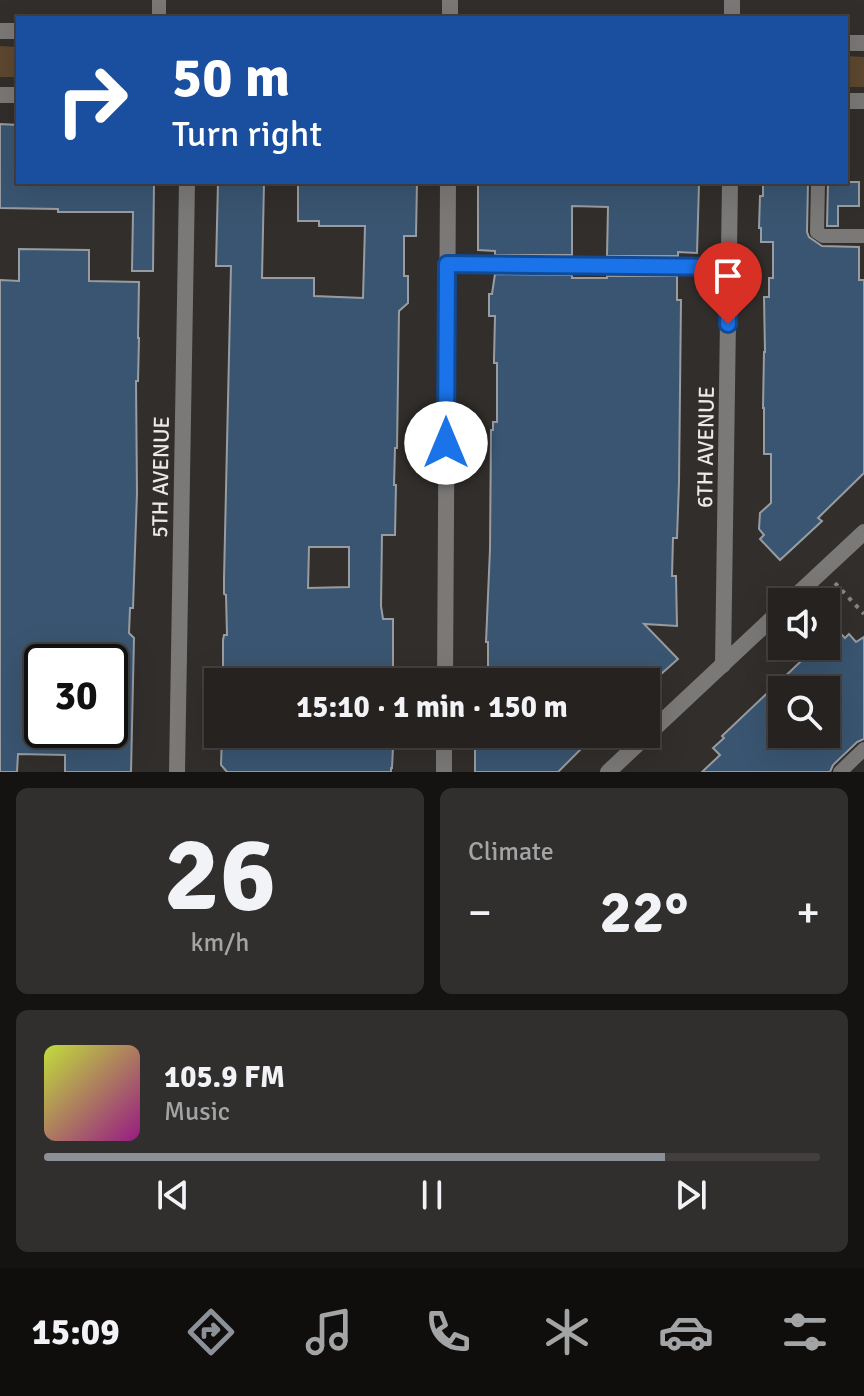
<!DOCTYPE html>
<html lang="en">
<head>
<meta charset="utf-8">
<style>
	body { margin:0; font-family:Signika,sans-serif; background:#312f2d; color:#f1f3f6; height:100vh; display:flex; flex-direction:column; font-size:30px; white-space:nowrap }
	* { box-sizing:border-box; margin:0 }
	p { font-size:26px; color:#a3a4a5 }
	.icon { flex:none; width:44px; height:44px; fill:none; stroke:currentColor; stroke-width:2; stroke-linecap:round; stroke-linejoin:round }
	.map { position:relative; height:772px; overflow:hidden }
	.panel { display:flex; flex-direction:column; gap:16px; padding:16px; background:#141312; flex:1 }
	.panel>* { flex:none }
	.guide { position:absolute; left:16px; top:16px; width:832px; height:168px; border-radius:0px; box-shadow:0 8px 32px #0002,0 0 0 2px #423f3e; background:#1a4fa0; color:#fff; overflow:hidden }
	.buttons { position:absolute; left:768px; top:588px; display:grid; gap:16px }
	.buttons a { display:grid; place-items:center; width:72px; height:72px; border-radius:0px; background:#252220; box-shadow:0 8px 32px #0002,0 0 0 2px #423f3e; font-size:40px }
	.speed { position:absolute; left:24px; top:644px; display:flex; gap:16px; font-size:40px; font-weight:700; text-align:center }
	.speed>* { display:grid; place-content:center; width:104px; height:104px; border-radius:50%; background:#252220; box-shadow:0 8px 32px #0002,0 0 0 2px #423f3e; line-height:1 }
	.speed .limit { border:4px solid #111; border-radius:12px; background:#fff; color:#111 }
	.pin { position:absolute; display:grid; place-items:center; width:68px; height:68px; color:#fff; margin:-82px -34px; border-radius:50% 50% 50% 0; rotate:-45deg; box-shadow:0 0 8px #0007 }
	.pin .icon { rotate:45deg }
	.me { position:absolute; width:88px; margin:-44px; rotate:0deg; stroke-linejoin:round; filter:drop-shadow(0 0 6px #0008) }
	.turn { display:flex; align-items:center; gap:28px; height:168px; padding:0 24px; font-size:36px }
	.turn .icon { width:104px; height:104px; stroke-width:2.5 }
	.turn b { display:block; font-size:56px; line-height:68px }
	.big { font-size:60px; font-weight:700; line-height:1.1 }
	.panel .widget { flex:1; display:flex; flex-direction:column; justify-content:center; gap:12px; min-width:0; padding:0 28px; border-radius:12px; background:#312f2d }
	.panel .dial { align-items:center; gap:0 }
	.dial b { font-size:104px; line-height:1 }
	.song { display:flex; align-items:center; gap:24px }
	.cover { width:96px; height:96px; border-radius:12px; background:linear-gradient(135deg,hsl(70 70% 55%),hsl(310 70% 35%)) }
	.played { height:8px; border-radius:4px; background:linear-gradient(90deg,#8c9099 80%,#423f3e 80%) }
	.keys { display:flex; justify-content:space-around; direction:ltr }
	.heat { display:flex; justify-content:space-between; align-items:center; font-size:44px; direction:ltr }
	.panel .tiles { flex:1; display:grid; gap:16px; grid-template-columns:1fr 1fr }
	.widget:last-child { grid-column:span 2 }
	.trip { position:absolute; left:204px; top:668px; width:456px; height:80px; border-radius:0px; background:#252220; box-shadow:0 8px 32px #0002,0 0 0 2px #423f3e; font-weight:700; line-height:80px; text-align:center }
	.menu { display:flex; height:128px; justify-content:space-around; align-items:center; background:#0f0e0d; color:#a3a4a5 }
	.menu .icon { width:56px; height:56px }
	.menu .selected { color:#8c9099 }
	.menu b { font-size:36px; color:#f1f3f6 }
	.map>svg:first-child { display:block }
	.green { fill:#5d472f }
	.building { fill:#3a5571; stroke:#989ca0; stroke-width:2; fill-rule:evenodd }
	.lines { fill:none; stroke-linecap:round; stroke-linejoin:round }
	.path { stroke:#888582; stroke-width:4; stroke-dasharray:4 6; stroke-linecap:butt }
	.service { stroke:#7b7977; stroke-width:14 }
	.minor { stroke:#7b7977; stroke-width:16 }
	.tertiary { stroke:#7b7977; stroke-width:16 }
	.route-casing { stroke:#114b97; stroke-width:20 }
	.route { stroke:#1a73e8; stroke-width:14 }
	.labels { text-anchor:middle; stroke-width:8; stroke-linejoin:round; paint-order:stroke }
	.street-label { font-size:22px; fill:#ece9e7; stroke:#312e2b }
</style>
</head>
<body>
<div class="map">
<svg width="864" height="772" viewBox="0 0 864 772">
	<rect width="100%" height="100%" fill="#312e2b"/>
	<g class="green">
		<path d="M0 46 18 47V77H0Z"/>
		<path d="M846 56 864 57V87H846Z"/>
	</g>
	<g class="building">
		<path d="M0 124 18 125V182H154L153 271H132L133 212H58V209L0 208Z"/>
		<path d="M218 182H264L262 278H314V296L363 298 365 226H319V221H298V182H417L416 236H404V276H408V303L399 311 397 448H395L394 485H396L395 535H382L381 606 383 619H393V682H328V671H285V682H223V640L224 635H227L226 595 224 594V579L231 266H216ZM309 547H349V587L308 588Z"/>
		<path d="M478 182H690L689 184H699L697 253 678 252V256H607L608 207 572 206V255H495V251L478 250Z"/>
		<path d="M763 182H808L807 232 809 237 822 246 859 247V280H864V473L818 518 822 521 780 560 760 539 764 535 759 529 760 513 771 503V454H764V408H763L764 352H765L764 297H769V278H773V242H761V228H759L760 196H763Z"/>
		<path d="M828 182H859V206H838V226H827Z"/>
		<path d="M19 249 89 250V281L139 282 138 338H139L138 381H136L137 493 133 608H130L129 633 134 638 131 772H65V755L18 754 17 772H0V280L19 281ZM42 662H110V730H42Z"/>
		<path d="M495 274 572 275V278H607V276H677V300H681L679 482 677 538H673L672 576H676L677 626 644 624 678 659 652 682H488V642H486L490 549 491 430H493V422H497V363H494V359L495 316H489V294H492Z"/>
		<path d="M836 629 845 638 849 634 856 642 864 637V739L857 742 833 765 830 772H702L720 755 713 748 724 738 722 736 817 646H826V637ZM782 690H826V734H782Z"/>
		<path d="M222 734H390V747H393L392 768H391V772H227L221 765Z"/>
		<path d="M498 734H572L584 746 558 772H475V749H498Z"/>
	</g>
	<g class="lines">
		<path class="path" d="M835 583 864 614"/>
		<g class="service">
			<path d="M159 0V18"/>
			<path d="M818 182 817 232 823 236H864"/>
			<path d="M447 264 729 267"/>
			<path d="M840 772 864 749"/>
		</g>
		<g class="minor">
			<path d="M450 18V0"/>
			<path d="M732 18V0"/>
			<path d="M789 602 864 532"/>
			<path d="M723 665 730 182"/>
			<path d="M445 682 448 182"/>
			<path d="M177 772 187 182"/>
			<path d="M444 772V734"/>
			<path d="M608 772 782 609"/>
		</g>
		<g class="tertiary">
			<path d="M0 31H18"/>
			<path d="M846 43H864"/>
			<path d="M0 95H18"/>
			<path d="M846 101H864"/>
		</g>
	</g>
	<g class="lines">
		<g class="route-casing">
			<path id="route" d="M446 443 447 264 729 267 728 324"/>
		</g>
		<use href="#route" class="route"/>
	</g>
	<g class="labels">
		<g class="street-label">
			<text transform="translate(705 447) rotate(-89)" y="8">6TH AVENUE</text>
			<text transform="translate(160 477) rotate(-89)" y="8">5TH AVENUE</text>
		</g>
	</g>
</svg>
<div class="buttons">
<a><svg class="icon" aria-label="sound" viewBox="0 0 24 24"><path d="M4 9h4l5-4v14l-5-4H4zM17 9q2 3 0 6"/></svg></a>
<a><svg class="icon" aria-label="search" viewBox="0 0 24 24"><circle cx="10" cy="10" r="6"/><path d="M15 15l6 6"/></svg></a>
</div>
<div class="speed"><div class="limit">30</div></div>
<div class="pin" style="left:728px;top:324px;background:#d93025"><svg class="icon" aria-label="arrive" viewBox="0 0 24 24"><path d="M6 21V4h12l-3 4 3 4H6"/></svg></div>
<svg class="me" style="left:446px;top:443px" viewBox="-20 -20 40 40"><circle r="19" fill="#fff"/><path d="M0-13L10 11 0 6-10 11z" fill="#1a73e8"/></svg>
<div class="trip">15:10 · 1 min · 150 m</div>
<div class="guide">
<div class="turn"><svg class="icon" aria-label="right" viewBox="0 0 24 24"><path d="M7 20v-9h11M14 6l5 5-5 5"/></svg><div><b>50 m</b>Turn right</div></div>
</div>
</div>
<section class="panel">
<div class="tiles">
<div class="widget dial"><b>26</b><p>km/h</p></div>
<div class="widget"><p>Climate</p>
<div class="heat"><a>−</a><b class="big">22°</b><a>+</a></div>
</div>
<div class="widget">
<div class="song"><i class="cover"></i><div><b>105.9 FM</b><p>Music</p></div></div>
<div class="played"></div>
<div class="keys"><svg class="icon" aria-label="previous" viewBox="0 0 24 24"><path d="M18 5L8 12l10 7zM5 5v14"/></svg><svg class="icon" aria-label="pause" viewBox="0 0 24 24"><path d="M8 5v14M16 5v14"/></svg><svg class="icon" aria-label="next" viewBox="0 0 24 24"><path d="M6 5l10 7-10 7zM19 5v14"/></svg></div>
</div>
</div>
</section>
<nav class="menu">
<b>15:09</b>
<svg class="icon selected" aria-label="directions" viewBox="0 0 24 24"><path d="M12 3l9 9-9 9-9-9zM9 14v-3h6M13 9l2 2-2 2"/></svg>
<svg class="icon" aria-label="music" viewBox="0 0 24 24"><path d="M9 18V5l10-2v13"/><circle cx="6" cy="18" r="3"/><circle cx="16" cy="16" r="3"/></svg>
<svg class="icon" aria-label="phone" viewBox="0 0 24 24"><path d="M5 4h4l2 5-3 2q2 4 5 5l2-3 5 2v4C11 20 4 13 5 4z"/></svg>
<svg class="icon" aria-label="climate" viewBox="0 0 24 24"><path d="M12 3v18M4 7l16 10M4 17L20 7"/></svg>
<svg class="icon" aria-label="car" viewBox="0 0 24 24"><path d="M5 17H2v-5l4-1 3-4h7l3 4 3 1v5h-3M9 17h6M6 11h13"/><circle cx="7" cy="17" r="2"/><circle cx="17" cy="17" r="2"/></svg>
<svg class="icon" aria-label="filters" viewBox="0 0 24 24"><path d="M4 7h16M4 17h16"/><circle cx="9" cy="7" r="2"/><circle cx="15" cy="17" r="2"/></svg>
</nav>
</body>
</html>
